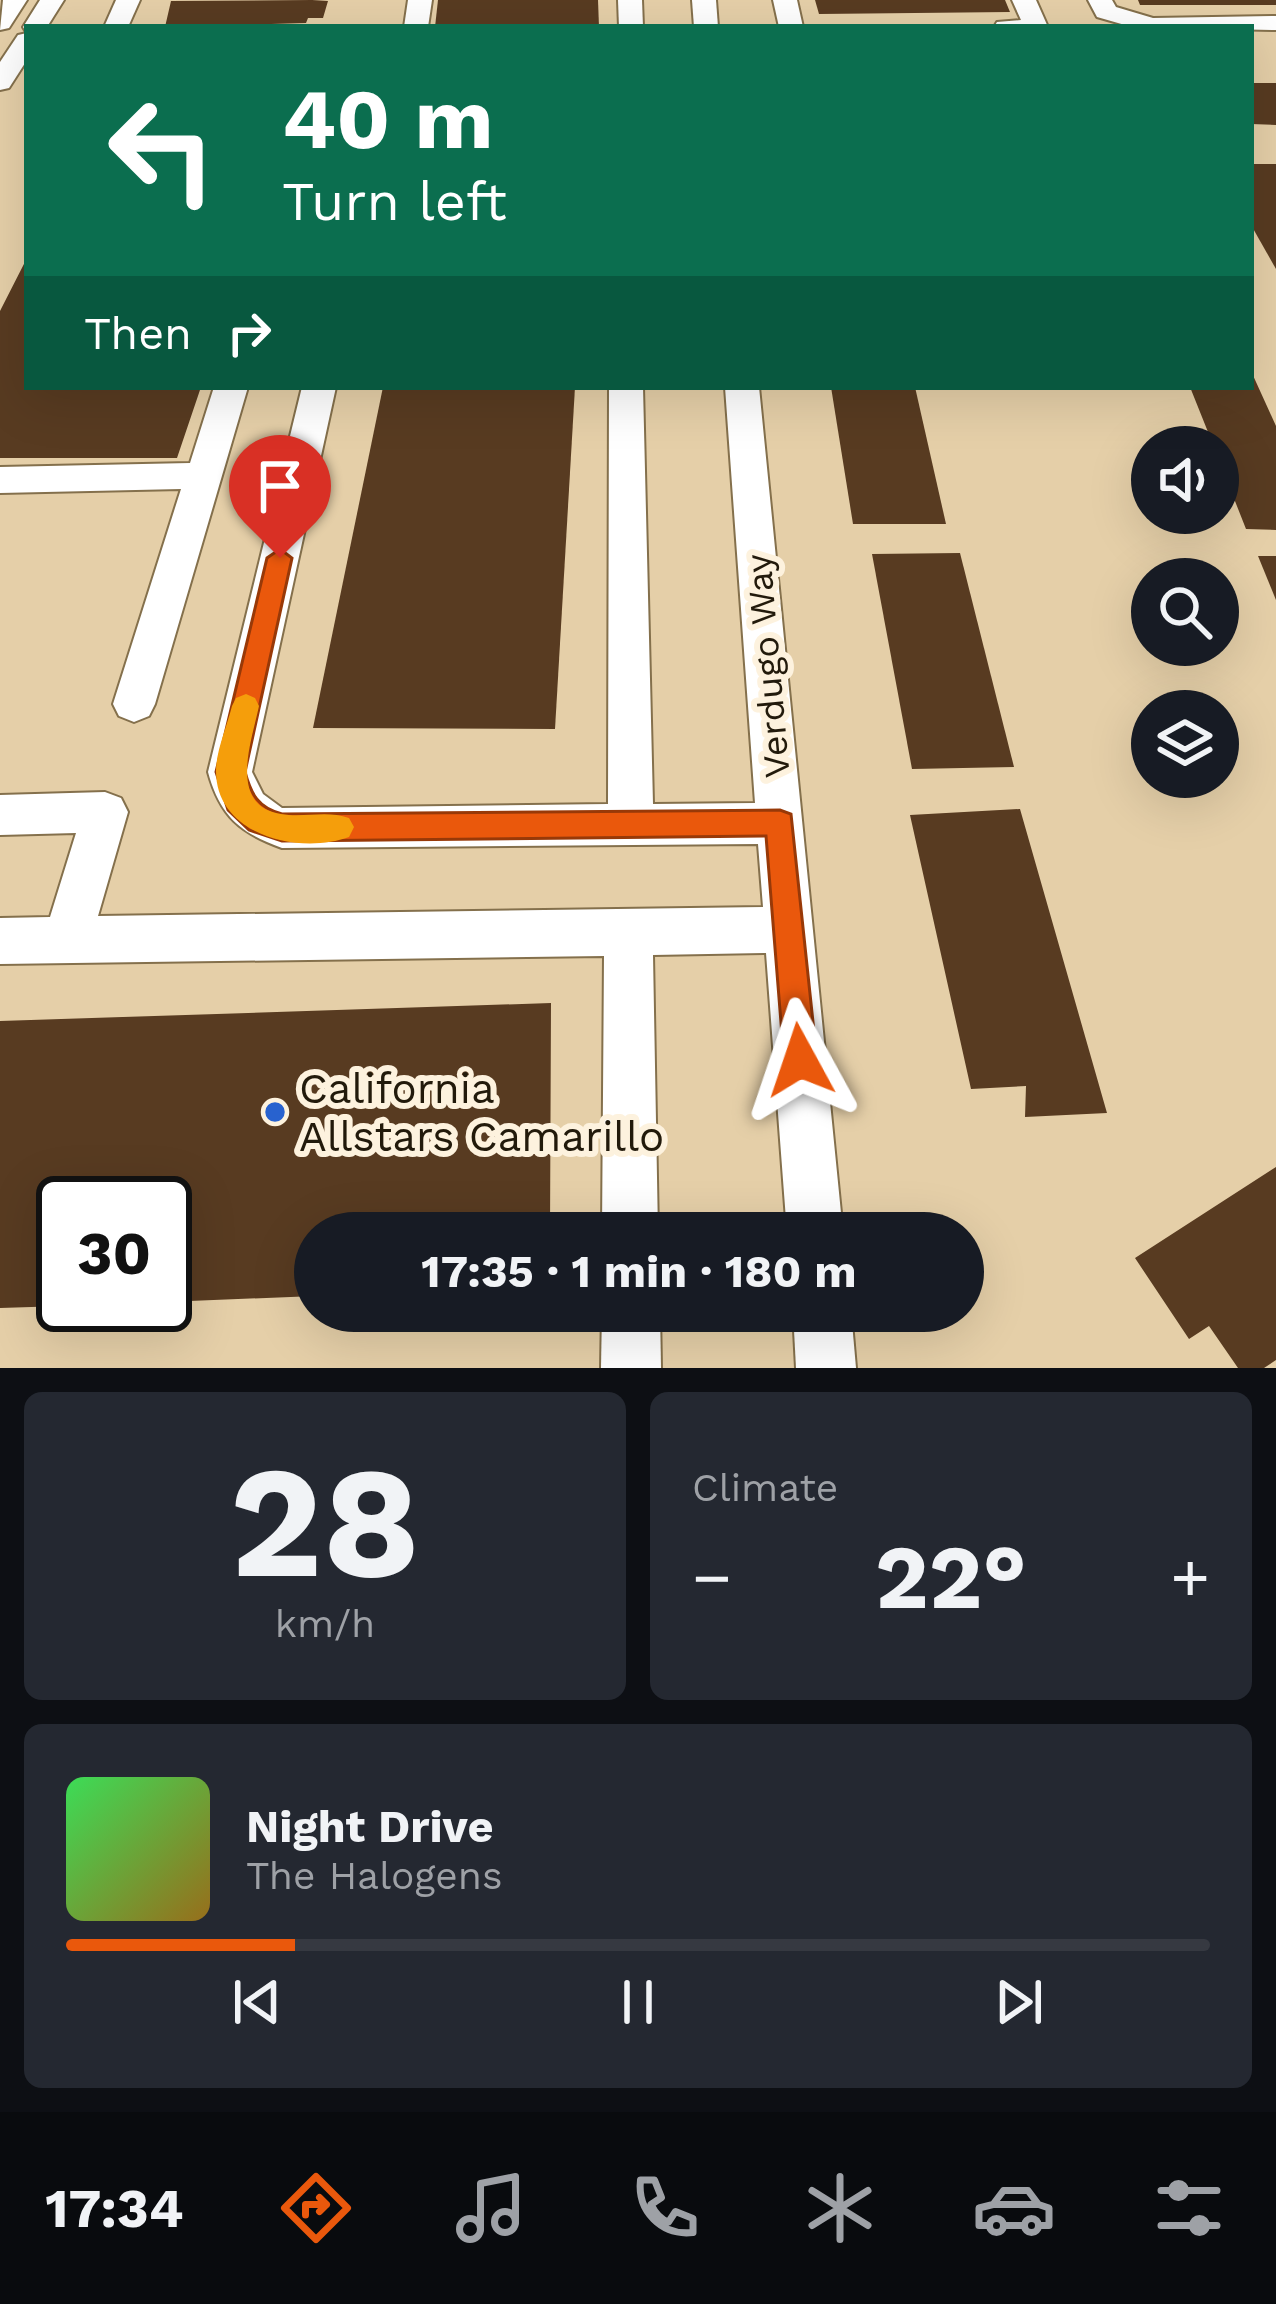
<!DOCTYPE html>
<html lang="en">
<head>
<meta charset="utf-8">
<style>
	body { margin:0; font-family:"Work Sans",sans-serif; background:#242831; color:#f1f3f6; height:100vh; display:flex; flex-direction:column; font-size:45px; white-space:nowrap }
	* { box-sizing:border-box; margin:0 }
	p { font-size:39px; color:#9ea1a6 }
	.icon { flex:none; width:66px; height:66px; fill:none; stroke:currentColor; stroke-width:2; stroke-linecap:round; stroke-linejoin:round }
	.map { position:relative; height:1368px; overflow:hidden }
	.drawer { display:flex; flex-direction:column; gap:24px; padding:24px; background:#0d0f14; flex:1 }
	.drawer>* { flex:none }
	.hud { position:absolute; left:24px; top:24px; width:1230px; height:366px; border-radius:0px; box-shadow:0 12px 48px #0002; background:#0b6e4f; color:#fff; overflow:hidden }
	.buttons { position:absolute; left:1131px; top:426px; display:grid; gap:24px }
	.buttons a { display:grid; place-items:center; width:108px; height:108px; border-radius:50%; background:#171b24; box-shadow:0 12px 48px #0002; font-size:60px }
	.speed { position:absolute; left:36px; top:1176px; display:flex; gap:24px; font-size:60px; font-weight:700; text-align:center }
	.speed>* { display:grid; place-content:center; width:156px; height:156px; border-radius:50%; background:#171b24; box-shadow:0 12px 48px #0002; line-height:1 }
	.speed .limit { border:6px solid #111; border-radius:18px; background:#fff; color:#111 }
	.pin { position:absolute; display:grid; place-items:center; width:102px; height:102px; color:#fff; margin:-123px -51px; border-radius:50% 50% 50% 0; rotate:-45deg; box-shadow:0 0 12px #0007 }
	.pin .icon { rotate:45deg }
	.me { position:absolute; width:132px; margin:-66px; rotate:355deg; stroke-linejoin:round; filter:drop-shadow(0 0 9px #0008) }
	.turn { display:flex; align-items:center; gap:42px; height:252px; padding:0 60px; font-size:54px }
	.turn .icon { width:156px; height:156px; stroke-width:2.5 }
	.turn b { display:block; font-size:84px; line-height:102px }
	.then { display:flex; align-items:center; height:114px; padding:0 60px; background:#0003; gap:24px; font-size:45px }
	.big { font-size:90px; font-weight:700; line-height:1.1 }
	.drawer .widget { flex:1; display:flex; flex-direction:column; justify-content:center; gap:18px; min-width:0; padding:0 42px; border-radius:18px; background:#242831 }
	.drawer .dial { align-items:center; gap:0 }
	.dial b { font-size:156px; line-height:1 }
	.song { display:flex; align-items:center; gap:36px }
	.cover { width:144px; height:144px; border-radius:18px; background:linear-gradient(135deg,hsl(130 70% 55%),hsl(40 70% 35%)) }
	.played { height:12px; border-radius:6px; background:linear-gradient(90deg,#ea580c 20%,#363941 20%) }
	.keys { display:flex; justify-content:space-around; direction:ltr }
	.heat { display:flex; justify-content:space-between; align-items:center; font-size:66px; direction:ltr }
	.drawer .tiles { flex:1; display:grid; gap:24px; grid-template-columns:1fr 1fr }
	.widget:last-child { grid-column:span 2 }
	.trip { position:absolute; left:294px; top:1212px; width:690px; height:120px; border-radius:60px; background:#171b24; box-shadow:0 12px 48px #0002; font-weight:700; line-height:120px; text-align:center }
	.tabs { display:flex; height:192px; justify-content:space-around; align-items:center; background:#090b0e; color:#9ea1a6 }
	.tabs .icon { width:84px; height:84px }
	.tabs .selected { color:#ea580c }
	.tabs b { font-size:54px; color:#f1f3f6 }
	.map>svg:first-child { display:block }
	.building { fill:#583b21 }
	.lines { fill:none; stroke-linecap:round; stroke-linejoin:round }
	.minor-casing { stroke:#84704c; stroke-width:4 }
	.minor { fill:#fff; fill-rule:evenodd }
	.route { fill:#ea580c; stroke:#983908; stroke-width:3 }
	.slow { fill:#f59e0b }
	.poi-dot { fill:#2862cf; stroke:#fdf2de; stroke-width:4.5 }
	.labels { text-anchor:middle; stroke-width:12; stroke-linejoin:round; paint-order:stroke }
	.street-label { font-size:36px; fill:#221a0b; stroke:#fdf2de }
	.near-poi-label { font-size:42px; fill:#221a0b; stroke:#fdf2de; text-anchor:start }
</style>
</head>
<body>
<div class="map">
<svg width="1276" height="1368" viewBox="0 0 1276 1368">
	<rect width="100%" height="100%" fill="#e5cfa8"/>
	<g class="building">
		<path d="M438 0H598L599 27H435Z"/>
		<path d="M815 0H1005L1010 12 819 14Z"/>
		<path d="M1138 0H1276V5H1140Z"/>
		<path d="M171 1 312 0 328 1 323 18H308L306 23 165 27Z"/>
		<path d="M1251 83H1276V125L1251 124Z"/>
		<path d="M1251 164H1276V269L1251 225Z"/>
		<path d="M27 258V387H201L177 458H0V311Z"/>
		<path d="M1251 371 1276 426V530L1246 529 1218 458V447H1214L1190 387H1251Z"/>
		<path d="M383 387H575L555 729 313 728Z"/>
		<path d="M831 387H915L946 524H853Z"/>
		<path d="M960 553 1014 767 912 769 872 554Z"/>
		<path d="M1258 556H1276V600Z"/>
		<path d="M1020 809 1107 1113 1025 1117 1026 1086 971 1089 910 815Z"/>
		<path d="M551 1003 550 1233H315V1296L165 1302V1203H63V1306L0 1308V1021Z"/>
		<path d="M1276 1167V1360L1264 1368H1238L1209 1326 1189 1339 1135 1258Z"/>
	</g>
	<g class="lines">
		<g class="minor-casing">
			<g id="minor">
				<path d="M3 0H27L9 28 0 30Z"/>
				<path d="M40 0H64L47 27H27L26 32 23 27Z"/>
				<path d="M116 0H140L128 27H104Z"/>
				<path d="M408 0H432L428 27H404Z"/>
				<path d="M618 0H642L643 27H619Z"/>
				<path d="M692 0H716L718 27H694Z"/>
				<path d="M773 0H797L803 27H779Z"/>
				<path d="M1012 0H1036L1048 27H994L997 22 1021 20Z"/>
				<path d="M1088 0H1112L1116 7 1153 18 1276 16V30L1132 27 1097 17Z"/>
				<path d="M27 33V60L9 88 0 90V62L18 35Z"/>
				<path d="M214 387H248L155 704 149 716 134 722 119 716 113 704 181 489 0 493V467L190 463Z"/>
				<path d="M302 387H336L252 772 263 794 282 808 608 804 609 387H643L653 804 755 803 725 387H759L843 1233H787L766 953 653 955 658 1233H602L604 956 0 964V918L50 917 76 833 0 835V795L105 792 121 798 128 812 98 916 763 907 758 844 282 848C240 833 220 816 208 772Z"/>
				<path d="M602 1311H660L661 1368H601Z"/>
				<path d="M793 1311H851L856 1368H796Z"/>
			</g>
		</g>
		<use href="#minor" class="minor"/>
	</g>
	<path class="route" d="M280 549 292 558 245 772C251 794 258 808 282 814L780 810 791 814 817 1060 812 1072 800 1077 788 1072 784 1060 766 836 282 841 249 830 228 810 216 772 267 558Z"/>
	<path class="slow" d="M246 694 255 698 259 706C252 740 227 806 281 814 304 818 327 810 349 818L354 827 349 837C300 855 216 836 216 771 216 751 227 726 232 706L236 698Z"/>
	<circle class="poi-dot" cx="275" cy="1112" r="12"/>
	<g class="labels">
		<g class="street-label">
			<text transform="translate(767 666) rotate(-95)" y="13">Verdugo Way</text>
		</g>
		<g class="near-poi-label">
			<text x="299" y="1103">California<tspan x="299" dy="48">Allstars Camarillo</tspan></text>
		</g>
	</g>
</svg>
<div class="buttons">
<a><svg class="icon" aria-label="sound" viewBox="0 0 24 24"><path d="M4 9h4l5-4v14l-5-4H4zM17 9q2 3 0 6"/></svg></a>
<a><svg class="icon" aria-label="search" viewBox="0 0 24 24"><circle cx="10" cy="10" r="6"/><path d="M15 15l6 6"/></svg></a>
<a><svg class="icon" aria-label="layers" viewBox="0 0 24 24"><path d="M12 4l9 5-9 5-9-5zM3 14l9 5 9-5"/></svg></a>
</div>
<div class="speed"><div class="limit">30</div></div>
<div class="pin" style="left:280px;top:558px;background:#d93025"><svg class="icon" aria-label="arrive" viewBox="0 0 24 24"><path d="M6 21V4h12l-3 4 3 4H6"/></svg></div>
<svg class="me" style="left:800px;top:1060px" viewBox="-20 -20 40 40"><path d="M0-17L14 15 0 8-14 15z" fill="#ea580c" stroke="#fff" stroke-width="4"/></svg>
<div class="trip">17:35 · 1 min · 180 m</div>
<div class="hud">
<div class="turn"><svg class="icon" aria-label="left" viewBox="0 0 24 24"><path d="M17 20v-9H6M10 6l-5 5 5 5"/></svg><div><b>40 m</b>Turn left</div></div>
<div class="then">Then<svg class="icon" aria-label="right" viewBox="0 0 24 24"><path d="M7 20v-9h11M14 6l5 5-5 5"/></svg></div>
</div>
</div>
<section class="drawer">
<div class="tiles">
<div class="widget dial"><b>28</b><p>km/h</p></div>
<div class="widget"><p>Climate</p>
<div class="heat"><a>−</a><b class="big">22°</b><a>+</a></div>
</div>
<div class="widget">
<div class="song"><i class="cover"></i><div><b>Night Drive</b><p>The Halogens</p></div></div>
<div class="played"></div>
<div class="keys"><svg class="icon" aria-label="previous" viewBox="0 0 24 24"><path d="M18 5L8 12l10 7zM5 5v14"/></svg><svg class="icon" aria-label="pause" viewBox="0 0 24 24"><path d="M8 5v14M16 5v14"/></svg><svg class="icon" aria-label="next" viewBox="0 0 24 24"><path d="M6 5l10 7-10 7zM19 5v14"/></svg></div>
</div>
</div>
</section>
<nav class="tabs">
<b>17:34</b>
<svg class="icon selected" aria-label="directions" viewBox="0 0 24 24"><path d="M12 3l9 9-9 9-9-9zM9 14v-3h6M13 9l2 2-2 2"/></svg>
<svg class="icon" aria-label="music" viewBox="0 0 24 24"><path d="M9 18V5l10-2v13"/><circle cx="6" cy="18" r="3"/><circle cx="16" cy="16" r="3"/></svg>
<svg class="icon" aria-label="phone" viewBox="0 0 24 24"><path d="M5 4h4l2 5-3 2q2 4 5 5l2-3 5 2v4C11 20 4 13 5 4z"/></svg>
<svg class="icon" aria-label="climate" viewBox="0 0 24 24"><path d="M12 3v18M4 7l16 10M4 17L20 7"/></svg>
<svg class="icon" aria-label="car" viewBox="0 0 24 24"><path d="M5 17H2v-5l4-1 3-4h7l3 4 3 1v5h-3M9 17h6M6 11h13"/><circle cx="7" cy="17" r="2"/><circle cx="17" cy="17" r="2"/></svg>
<svg class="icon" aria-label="filters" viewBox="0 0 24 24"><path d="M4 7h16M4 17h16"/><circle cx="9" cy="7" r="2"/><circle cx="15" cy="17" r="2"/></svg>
</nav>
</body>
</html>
